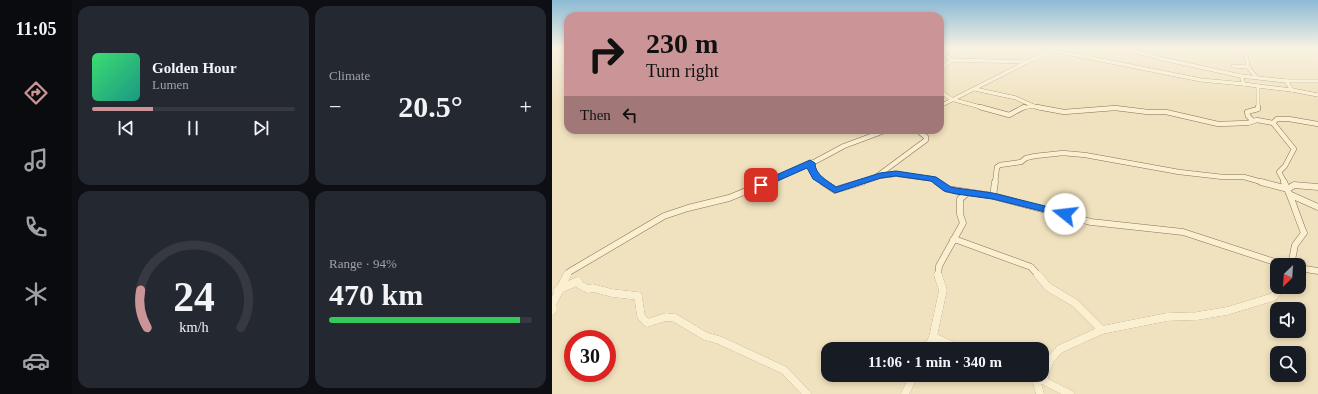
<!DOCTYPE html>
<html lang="en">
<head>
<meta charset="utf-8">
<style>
	body { margin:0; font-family:"Times New Roman",serif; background:#242831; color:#f1f3f6; height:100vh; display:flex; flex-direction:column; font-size:15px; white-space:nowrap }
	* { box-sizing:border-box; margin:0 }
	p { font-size:13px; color:#9ea1a6 }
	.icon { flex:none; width:22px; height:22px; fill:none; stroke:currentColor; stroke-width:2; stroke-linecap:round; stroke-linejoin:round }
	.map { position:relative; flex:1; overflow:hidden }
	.panel { display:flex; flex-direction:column; gap:6px; padding:6px; background:#0d0f14; width:480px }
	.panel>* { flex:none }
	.top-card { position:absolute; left:12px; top:12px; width:380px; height:122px; border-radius:12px; box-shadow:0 2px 6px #0003; background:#cb9597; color:#111; overflow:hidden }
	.needle { width:26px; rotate:205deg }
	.fabs { position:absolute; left:718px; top:258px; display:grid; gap:8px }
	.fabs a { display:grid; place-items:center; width:36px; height:36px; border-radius:8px; background:#171b24; box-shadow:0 2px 6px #0003; font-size:20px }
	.speed { position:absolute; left:12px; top:330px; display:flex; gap:8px; font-size:20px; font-weight:700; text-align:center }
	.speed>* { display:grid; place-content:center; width:52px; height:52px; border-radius:50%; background:#171b24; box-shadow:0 2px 6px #0003; line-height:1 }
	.speed .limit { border:6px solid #d22; background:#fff; color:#111 }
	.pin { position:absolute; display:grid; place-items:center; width:34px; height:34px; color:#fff; margin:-17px; border-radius:8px; box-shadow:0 2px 6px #0006 }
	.me { position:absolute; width:44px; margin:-22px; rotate:286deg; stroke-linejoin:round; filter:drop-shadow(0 0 3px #0008) }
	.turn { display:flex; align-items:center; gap:14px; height:84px; padding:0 16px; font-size:18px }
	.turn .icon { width:52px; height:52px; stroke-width:2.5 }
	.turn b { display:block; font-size:28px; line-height:34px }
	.then { display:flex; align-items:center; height:38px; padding:0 16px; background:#0003; gap:8px; font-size:15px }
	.big { font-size:30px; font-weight:700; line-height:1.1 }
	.panel .card { flex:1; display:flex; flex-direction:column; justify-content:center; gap:6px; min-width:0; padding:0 14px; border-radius:12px; background:#242831 }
	.panel .dial { align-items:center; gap:0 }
	.dial svg { height:104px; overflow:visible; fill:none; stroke:#363941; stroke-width:7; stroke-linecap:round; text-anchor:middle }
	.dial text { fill:#f1f3f6; stroke:none }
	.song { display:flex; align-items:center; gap:12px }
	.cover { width:48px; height:48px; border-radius:6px; background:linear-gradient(135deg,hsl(140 70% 55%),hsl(170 70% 35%)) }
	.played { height:4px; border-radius:2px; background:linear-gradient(90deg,#cb9597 30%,#363941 30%) }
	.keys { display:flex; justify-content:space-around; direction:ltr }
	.heat { display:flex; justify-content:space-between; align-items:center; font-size:22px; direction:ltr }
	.charge { height:6px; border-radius:3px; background:linear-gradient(90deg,#34c759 94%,#363941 0) }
	.panel .tiles { flex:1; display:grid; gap:6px; grid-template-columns:repeat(2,1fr) }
	.trip { position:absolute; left:269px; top:342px; width:228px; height:40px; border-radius:12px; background:#171b24; box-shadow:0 2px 6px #0003; font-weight:700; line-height:40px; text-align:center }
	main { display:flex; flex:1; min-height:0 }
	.dock { display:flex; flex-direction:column; width:72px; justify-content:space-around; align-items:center; background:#090b0e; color:#9ea1a6 }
	.dock .icon { width:28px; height:28px }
	.dock .on { color:#cb9597 }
	.dock b { font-size:18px; color:#f1f3f6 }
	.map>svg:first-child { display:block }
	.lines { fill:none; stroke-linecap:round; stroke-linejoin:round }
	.street-far3-casing { stroke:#8a7256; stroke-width:4 }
	.street-far2-casing { stroke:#8a7256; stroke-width:5.5 }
	.street-far1-casing { stroke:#8a7256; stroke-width:7 }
	.street-casing { stroke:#8a7256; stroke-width:8 }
	.street-far3 { stroke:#fbefd1; stroke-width:3.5 }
	.street-far2 { stroke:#fbefd1; stroke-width:4.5 }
	.street-far1 { stroke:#fbefd1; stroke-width:6 }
	.street { stroke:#fbefd1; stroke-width:8 }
	.route { fill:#1a73e8; stroke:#114b97 }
</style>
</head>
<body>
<main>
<nav class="dock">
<b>11:05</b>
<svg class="icon on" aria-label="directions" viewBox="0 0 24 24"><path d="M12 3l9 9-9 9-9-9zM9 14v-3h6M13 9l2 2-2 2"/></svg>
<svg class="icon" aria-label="music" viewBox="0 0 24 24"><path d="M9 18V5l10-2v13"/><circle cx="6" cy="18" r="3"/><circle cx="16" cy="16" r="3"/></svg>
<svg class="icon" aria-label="phone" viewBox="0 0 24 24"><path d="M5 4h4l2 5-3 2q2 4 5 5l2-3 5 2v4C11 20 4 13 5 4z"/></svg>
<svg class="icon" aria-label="climate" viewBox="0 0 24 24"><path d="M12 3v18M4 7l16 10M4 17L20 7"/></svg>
<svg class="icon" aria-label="car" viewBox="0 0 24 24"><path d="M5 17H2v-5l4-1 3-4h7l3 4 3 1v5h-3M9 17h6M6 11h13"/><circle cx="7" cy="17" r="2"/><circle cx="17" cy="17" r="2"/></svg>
</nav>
<section class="panel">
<div class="tiles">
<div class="card">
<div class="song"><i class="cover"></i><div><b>Golden Hour</b><p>Lumen</p></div></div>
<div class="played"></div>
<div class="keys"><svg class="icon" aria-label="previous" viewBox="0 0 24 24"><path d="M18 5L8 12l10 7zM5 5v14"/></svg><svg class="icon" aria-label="pause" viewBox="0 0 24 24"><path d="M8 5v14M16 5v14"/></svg><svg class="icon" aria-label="next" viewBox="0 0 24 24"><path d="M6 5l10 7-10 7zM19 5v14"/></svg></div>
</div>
<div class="card"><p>Climate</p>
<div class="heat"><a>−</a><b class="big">20.5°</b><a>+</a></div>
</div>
<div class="card dial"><svg viewBox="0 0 100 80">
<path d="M14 69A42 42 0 1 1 86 69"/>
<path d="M14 69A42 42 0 0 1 9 40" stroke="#cb9597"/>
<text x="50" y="56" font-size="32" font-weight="700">24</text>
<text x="50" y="72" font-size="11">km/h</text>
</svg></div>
<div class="card"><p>Range · 94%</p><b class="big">470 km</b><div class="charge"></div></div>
</div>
</section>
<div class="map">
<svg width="766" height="394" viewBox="0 0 766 394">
	<rect width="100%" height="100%" fill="#f0e2be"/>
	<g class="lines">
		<g class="street-far3-casing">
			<g id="street-far3">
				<path d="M572 48 611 59 689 76"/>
				<path d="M679 48 693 53"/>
				<path d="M693 48 696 67 704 77"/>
				<path d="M741 48H744"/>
				<path d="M763 48 766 49"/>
				<path d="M504 51 649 80 692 84 689 76 734 81H766"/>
				<path d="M388 52 400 60"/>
				<path d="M681 66 696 67"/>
				<path d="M388 69 400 60 476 62"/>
				<path d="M734 81 740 90 766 95"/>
				<path d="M692 84 706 86V108"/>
				<path d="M706 86 740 90"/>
				<path d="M423 89 464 98 484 107 490 108"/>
				<path d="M388 91 399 99"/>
				<path d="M399 99 432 108"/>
				<path d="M388 106 479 60 507 49"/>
				<path d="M470 108 482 106"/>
				<path d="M562 108H564"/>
			</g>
		</g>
		<g class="street-far2-casing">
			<g id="street-far2">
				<path d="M428 107 457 115 472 107"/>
				<path d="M485 107 512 112 563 108 596 112H614L666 124 696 123 705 120 721 123"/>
				<path d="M701 121 696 116 695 112 706 109V107"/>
				<path d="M258 163 261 172 273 183"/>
				<path d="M324 177 374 140V137L365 130"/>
				<path d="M213 183 264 161 292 146 335 130"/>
				<path d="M307 183 328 176 344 174 381 179 386 183"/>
				<path d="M443 183 445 167 448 165 469 162 474 158 483 156 511 153 533 155 627 172 671 177H692L713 183"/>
				<path d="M733 183 727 172 733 166 742 149 721 123 725 119H737L766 124"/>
			</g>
		</g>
		<g class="street-far1-casing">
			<g id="street-far1">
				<path d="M271 182 283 190 310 182"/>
				<path d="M385 182 395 189 441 196"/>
				<path d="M443 182 441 196 539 222 631 232 732 265"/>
				<path d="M709 182 736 189 742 185 766 187"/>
				<path d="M732 182C740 198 745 216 752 233L743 245 739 265"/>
				<path d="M739 195 766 207"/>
				<path d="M401 240H405L479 267 487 276"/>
				<path d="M747 268 766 271"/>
				<path d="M14 276 17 272 112 216 136 208 177 198 216 182"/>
				<path d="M386 276 387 266 411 223 408 214V199L415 193"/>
			</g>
		</g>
		<g class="street-casing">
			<g id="street">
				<path d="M486 275 496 287 523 303 550 330"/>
				<path d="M6 290 26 281 28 285 36 289 41 288 60 293 86 296 89 316 95 323 114 317 123 318 153 336 167 340 232 370 255 394"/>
				<path d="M0 311V305L15 275"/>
				<path d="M381 337 391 290 386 275"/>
				<path d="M375 349 381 337 409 349"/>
				<path d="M471 375 488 379 492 377 498 360 508 349 550 330 615 317 645 316 675 311 721 297 730 287"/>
				<path d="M484 379 488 394"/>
				<path d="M488 379 518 394"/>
				<path d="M353 394 362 375"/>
			</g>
		</g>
		<use href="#street-far3" class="street-far3"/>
		<use href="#street-far2" class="street-far2"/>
		<use href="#street-far1" class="street-far1"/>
		<use href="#street" class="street"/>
	</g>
	<linearGradient id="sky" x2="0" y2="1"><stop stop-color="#8cbad5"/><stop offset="0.46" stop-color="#f8f2e2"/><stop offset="1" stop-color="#f8f2e2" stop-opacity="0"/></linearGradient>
	<rect width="766" height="104" fill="url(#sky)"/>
	<path class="route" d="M258 160 263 163C263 175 276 181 284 187L328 173 344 171 384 177 399 187 404 188 441 193 513 211 517 214 513 217 441 199 404 194 392 191 379 181 344 176 329 178 283 193 261 179 255 168 212 187H209L205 185 206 183Z"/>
</svg>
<div class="fabs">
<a><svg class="needle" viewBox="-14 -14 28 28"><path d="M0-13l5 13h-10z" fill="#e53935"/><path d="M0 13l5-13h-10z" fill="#9ea1a6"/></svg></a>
<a><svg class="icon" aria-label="sound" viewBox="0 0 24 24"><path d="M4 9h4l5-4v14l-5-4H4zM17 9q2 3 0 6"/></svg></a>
<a><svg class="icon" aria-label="search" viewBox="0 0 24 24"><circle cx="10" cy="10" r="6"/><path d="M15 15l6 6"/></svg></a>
</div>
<div class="speed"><div class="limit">30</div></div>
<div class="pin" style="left:209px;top:185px;background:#d93025"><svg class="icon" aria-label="arrive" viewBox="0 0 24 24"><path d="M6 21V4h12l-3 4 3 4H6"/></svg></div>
<svg class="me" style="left:513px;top:214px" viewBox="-20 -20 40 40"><circle r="19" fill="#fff"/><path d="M0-13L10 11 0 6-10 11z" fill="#1a73e8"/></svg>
<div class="trip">11:06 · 1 min · 340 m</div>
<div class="top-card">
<div class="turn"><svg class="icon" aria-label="right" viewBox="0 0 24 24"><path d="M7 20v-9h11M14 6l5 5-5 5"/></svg><div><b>230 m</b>Turn right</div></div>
<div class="then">Then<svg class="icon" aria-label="left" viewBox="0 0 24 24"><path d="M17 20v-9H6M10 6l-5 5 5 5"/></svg></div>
</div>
</div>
</main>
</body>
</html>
